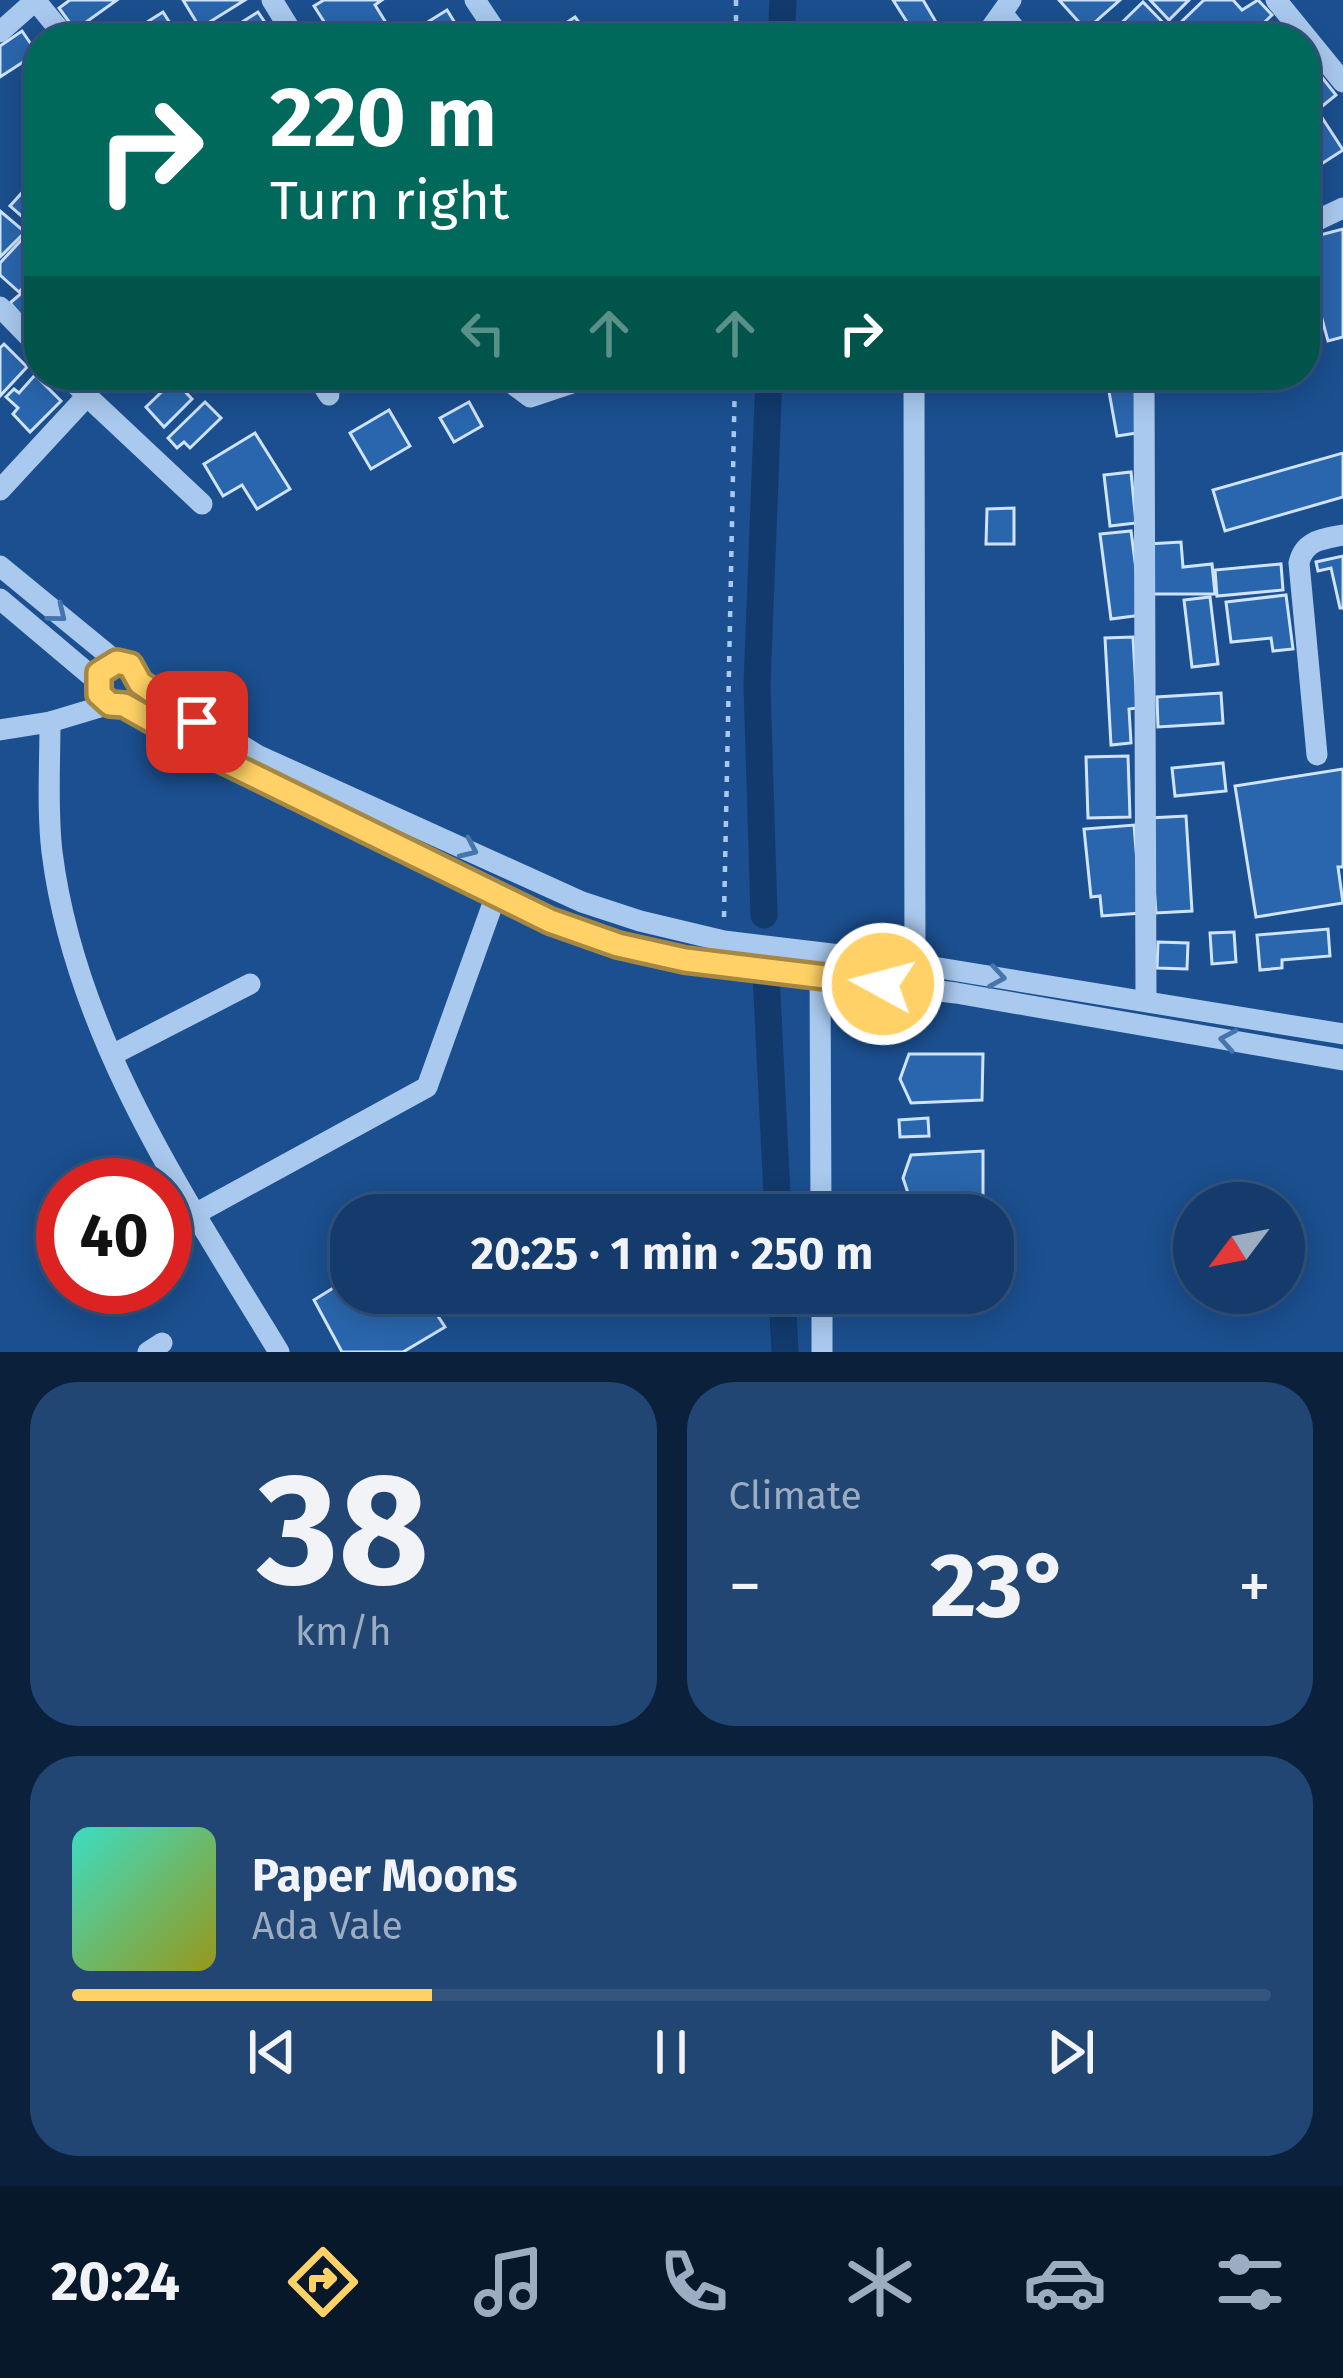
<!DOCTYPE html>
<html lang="en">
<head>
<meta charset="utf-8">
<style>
	body { margin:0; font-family:"Fira Sans",sans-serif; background:#214673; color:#f1f3f6; height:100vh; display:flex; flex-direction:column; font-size:45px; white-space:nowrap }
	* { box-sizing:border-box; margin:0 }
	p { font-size:39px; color:#9dadc1 }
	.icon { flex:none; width:66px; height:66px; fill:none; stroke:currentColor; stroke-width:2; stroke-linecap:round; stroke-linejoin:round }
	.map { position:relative; height:1352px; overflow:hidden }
	.side { display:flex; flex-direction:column; gap:30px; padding:30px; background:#0b203b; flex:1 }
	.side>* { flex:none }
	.banner { position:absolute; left:24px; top:24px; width:1296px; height:366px; border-radius:48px; box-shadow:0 6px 30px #0003,0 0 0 3px #33557e; background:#00695c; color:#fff; overflow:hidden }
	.needle { width:78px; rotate:238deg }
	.fabs { position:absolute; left:1173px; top:1182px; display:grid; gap:24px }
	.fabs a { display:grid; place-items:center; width:132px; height:132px; border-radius:50%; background:#143b6b; box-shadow:0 6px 30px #0003,0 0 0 3px #33557e; font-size:60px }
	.speed { position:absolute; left:36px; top:1158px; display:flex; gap:24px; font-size:60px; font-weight:700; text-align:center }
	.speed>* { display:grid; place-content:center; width:156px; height:156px; border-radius:50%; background:#143b6b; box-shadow:0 6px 30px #0003,0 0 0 3px #33557e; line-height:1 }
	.speed .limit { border:18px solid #d22; background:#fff; color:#111 }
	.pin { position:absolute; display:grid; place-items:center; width:102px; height:102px; color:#fff; margin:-51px; border-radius:24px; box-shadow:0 6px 18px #0006 }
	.me { position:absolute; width:132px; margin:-66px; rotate:277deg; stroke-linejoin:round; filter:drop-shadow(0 0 9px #0008) }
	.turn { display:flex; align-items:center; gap:42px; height:252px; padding:0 48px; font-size:54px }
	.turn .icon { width:156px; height:156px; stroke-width:2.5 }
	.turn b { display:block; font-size:84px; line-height:102px }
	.lanes { display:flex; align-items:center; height:114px; padding:0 48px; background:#0003; justify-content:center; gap:60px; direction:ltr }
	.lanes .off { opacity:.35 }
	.big { font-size:90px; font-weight:700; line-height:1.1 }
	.side .tile { flex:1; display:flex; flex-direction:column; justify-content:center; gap:18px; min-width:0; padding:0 42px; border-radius:48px; background:#214673 }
	.side .dial { align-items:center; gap:0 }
	.dial b { font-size:156px; line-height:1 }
	.song { display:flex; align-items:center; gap:36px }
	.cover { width:144px; height:144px; border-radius:18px; background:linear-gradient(135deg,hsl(170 70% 55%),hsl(60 70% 35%)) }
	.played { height:12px; border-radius:6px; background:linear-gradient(90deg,#ffd166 30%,#33557e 30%) }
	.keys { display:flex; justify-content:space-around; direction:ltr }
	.heat { display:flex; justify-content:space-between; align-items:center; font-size:66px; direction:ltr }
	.side .tiles { flex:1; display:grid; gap:30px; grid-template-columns:1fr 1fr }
	.tile:last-child { grid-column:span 2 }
	.trip { position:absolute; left:330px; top:1194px; width:684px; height:120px; border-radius:48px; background:#143b6b; box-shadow:0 6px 30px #0003,0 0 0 3px #33557e; font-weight:700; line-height:120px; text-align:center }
	.tab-bar { display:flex; height:192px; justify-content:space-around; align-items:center; background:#08182b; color:#9dadc1 }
	.tab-bar .icon { width:84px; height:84px }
	.tab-bar .current { color:#ffd166 }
	.tab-bar b { font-size:54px; color:#f1f3f6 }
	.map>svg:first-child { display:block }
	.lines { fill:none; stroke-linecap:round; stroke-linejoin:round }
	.canal { stroke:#123a6d; stroke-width:27 }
	.building { fill:#2a66ad; stroke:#cfe3fa; stroke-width:3 }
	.path { stroke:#a9c9ee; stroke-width:4.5; stroke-dasharray:6 9; stroke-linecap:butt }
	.minor { stroke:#a9c9ee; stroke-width:21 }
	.oneway { stroke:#4674ac }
	.route-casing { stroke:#a68842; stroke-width:30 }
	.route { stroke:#ffd166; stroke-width:21 }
</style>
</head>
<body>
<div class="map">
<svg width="1343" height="1352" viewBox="0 0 1343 1352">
	<rect width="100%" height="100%" fill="#1b4f8f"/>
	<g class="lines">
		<g class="canal">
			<path d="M781 39 783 0"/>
			<path d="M764 915 757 685 769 375"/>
			<path d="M766 974 778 1215"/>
			<path d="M782 1293 785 1352"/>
		</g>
	</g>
	<g class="building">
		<path d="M70 0H117L75 30 59 8Z"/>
		<path d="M183 0H245L200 28Z"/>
		<path d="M324 0H382L375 5 396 39H344L336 27 330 31 314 6Z"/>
		<path d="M893 0H923L943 34 935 39H896L892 32 907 22Z"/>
		<path d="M1059 0H1120L1086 30Z"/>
		<path d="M1150 0H1189L1169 20Z"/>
		<path d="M1204 0H1233L1242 10 1258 0 1272 15 1247 39H1190L1177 26Z"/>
		<path d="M1143 2 1179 39H1105Z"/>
		<path d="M447 10 465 39H415L410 33Z"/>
		<path d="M163 12 180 39H120Z"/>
		<path d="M258 12 276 39H215Z"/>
		<path d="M575 17 591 39H542Z"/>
		<path d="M22 31 37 53 0 77V46Z"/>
		<path d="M1305 56 1336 95 1315 112 1305 99Z"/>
		<path d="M1319 113 1343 150 1309 172 1305 166V122Z"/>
		<path d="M39 174V224L35 228 10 206Z"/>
		<path d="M0 211 25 232 0 257Z"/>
		<path d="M1343 229V337L1328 341 1305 257V239Z"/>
		<path d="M26 235 39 246V271L19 292 0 275V263Z"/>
		<path d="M39 278V336L10 303Z"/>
		<path d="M4 344 27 367 0 396V348Z"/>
		<path d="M35 375 61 401 30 432 13 414 18 408 6 397 14 389 19 393Z"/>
		<path d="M1106 375H1132L1143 432 1117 436Z"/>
		<path d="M174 380 192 399 164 427 146 407Z"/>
		<path d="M205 402 221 418 190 448 184 442 177 448 168 438Z"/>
		<path d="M469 402 482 426 454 442 440 418Z"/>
		<path d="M389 410 410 446 371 469 350 433Z"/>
		<path d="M255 433 290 489 257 509 242 485 223 496 204 464Z"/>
		<path d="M1343 453V497L1225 531 1213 490Z"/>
		<path d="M1131 472 1136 523 1110 526 1104 475Z"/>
		<path d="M1014 508V544H986L987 509Z"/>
		<path d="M1131 531 1142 615 1111 619 1100 534Z"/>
		<path d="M1181 542 1183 567 1212 564 1215 594H1151L1148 544Z"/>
		<path d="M1343 556V608H1340L1331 568 1318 571 1316 562Z"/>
		<path d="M1281 564 1283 590 1217 596 1215 570Z"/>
		<path d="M1286 595 1293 649 1273 651 1271 638 1231 642 1226 602Z"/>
		<path d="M1210 597 1218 664 1192 667 1184 600Z"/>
		<path d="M1133 637 1137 708 1129 709 1131 743 1111 745 1105 638Z"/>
		<path d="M1221 693 1223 723 1158 727 1157 697Z"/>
		<path d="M1128 756 1130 817 1088 818 1086 757Z"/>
		<path d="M1223 763 1226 791 1175 796 1172 768Z"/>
		<path d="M1343 769V867H1338L1343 903 1256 917 1235 786Z"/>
		<path d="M1186 816 1192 911 1156 913 1149 818Z"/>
		<path d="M1134 825 1141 913 1102 916 1100 896 1091 897 1084 829Z"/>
		<path d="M1328 929 1330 956 1282 960V968L1260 970 1257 935Z"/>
		<path d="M1234 932 1236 962 1212 964 1210 933Z"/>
		<path d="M1158 942 1188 943 1187 969 1157 968Z"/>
		<path d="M909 1054H983L982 1100 911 1103 900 1079Z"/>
		<path d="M928 1118 929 1136 900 1137 899 1120Z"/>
		<path d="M983 1151V1201L911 1202 903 1178 911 1155Z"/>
		<path d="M351 1277V1293H423L445 1327 403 1352H342L314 1300Z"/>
	</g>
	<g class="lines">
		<g class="path">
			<path d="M736 0V39"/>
			<path d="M724 917 735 375"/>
		</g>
		<g class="minor">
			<path d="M35 0 67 39"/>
			<path d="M272 0 296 39"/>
			<path d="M475 0 501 39"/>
			<path d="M1276 0 1343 82"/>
			<path d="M1003 14 1023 39"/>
			<path d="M0 32 36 0"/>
			<path d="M983 39 1011 0"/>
			<path d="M1305 226 1343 208"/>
			<path d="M0 307 39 347"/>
			<path d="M317 375 329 395"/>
			<path d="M501 375 530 397 596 375"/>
			<path d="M914 375 915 974"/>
			<path d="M1144 375 1146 1001"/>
			<path d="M87 396 202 504"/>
			<path d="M0 490 87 396 67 375"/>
			<path d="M0 566 117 662"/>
			<path d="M0 599 96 680"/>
			<circle cx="118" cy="684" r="22"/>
			<path d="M140 683 257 755 582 902 640 921 724 941 915 964 1343 1034"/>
			<path d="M124 705 216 757 549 921 618 945 685 960 956 993 1343 1060"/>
			<path d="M50 722C50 765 47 809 52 852 75 1036 185 1197 279 1352"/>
			<path d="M0 730 50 722 110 704"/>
			<path d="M1317 755 1299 563C1304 540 1323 539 1343 535"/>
			<path d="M820 964 821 1215"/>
			<path d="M112 1055 250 984"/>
			<path d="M195 1214 427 1087 496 895"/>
			<path d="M822 1293V1352"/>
			<path d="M148 1352 162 1343"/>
		</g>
	</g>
	<defs><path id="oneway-chevron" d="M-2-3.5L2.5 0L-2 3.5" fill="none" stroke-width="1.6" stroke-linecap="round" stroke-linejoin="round" transform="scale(3)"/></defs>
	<g class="oneway">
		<use href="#oneway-chevron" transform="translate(58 614) rotate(39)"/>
		<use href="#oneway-chevron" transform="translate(469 849) rotate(24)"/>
		<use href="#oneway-chevron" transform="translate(997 977) rotate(9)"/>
		<use href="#oneway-chevron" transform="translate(1228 1040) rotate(-170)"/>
	</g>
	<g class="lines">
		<g class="route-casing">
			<path id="route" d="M197 722 140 683 130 665 117 662 99 673V694L110 704 124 705 216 757 550 921 618 945 685 960 883 984"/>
		</g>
		<use href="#route" class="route"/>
	</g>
</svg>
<div class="fabs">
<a><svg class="needle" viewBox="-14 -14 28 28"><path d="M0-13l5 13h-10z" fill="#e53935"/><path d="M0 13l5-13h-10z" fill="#9dadc1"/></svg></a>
</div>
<div class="speed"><div class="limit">40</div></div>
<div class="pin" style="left:197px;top:722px;background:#d93025"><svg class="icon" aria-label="arrive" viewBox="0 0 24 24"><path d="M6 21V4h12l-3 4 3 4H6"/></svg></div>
<svg class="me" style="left:883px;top:984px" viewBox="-20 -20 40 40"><circle r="17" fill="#ffd166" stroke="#fff" stroke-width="3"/><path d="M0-11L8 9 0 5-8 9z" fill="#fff"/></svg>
<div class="trip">20:25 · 1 min · 250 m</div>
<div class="banner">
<div class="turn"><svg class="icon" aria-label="right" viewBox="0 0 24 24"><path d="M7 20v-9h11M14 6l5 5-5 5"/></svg><div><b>220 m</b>Turn right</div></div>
<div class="lanes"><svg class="icon off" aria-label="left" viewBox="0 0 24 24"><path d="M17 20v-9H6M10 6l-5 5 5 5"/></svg><svg class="icon off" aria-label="ahead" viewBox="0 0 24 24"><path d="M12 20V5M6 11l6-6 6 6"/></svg><svg class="icon off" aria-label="ahead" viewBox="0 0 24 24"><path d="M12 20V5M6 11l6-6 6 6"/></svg><svg class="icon" aria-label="right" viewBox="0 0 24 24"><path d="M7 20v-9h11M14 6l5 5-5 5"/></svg></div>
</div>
</div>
<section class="side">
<div class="tiles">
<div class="tile dial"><b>38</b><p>km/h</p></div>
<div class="tile"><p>Climate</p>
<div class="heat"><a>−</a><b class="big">23°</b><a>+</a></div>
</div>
<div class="tile">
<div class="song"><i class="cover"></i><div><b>Paper Moons</b><p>Ada Vale</p></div></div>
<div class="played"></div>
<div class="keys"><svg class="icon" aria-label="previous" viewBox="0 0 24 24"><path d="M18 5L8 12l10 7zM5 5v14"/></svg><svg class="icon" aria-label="pause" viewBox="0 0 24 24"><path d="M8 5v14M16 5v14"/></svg><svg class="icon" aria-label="next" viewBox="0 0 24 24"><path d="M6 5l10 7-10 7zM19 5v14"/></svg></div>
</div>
</div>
</section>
<nav class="tab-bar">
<b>20:24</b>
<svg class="icon current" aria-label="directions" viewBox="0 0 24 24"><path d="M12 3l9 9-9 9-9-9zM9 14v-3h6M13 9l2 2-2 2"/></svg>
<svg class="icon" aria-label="music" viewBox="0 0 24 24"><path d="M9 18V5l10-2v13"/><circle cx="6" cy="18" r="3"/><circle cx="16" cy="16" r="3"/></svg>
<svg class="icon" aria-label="phone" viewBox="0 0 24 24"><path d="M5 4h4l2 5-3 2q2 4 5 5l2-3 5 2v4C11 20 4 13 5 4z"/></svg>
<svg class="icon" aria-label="climate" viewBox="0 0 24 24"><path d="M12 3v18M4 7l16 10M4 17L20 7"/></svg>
<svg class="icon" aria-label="car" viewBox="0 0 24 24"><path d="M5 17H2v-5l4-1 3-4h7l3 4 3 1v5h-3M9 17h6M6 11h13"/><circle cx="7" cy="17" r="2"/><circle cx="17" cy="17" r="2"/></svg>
<svg class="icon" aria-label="filters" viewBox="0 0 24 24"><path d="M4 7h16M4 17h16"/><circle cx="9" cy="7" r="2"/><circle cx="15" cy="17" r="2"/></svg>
</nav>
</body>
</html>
